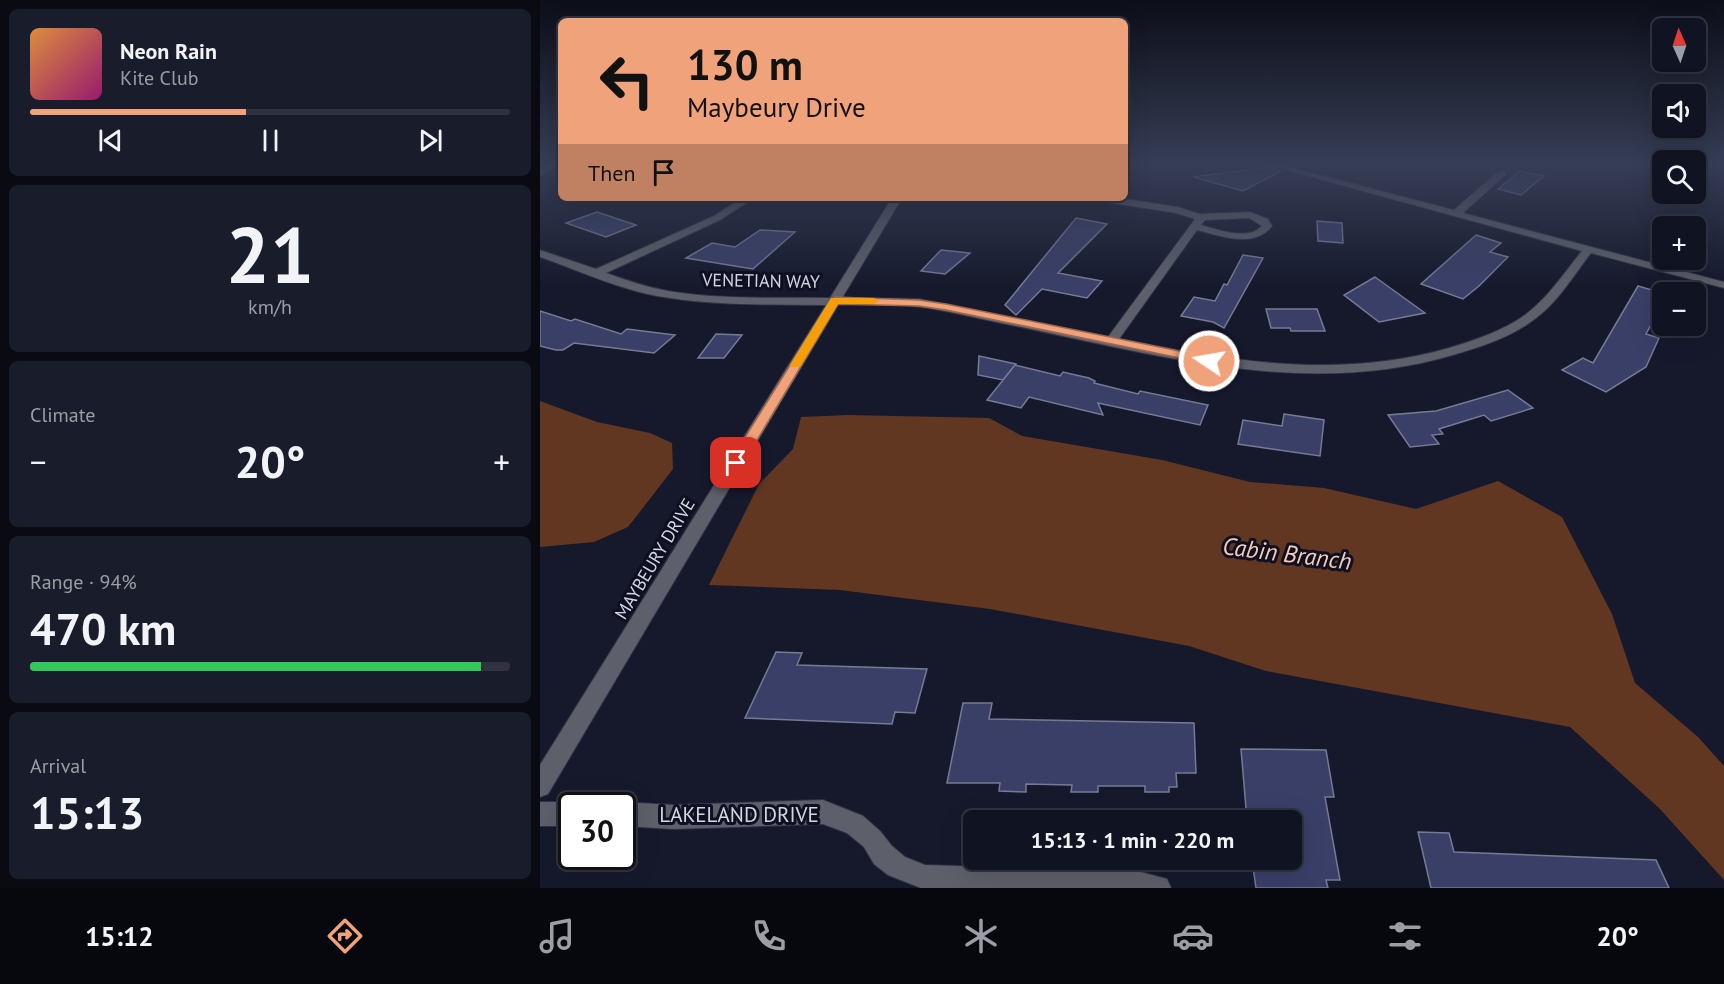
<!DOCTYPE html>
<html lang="en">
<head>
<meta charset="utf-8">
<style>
	body { margin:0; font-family:"PT Sans",sans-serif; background:#191c2a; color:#f1f3f6; height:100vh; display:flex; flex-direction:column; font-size:22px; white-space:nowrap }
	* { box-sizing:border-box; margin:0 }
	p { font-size:20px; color:#9c9ea5 }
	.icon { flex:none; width:33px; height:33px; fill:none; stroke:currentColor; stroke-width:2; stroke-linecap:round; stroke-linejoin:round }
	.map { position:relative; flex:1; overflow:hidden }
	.drawer { display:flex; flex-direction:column; gap:9px; padding:9px; background:#090a12; width:540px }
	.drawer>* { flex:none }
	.hud { position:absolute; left:18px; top:18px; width:570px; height:183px; border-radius:9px; box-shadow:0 6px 24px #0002,0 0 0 2px #30323f; background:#f0a27b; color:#111; overflow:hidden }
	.needle { width:39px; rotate:357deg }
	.controls { position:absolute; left:1112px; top:18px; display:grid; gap:12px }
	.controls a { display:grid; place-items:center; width:54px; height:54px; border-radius:9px; background:#101321; box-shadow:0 6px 24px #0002,0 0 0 2px #30323f; font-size:30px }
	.speed { position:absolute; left:18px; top:792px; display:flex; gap:12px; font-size:30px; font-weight:700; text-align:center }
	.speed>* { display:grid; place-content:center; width:78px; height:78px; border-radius:50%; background:#101321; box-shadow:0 6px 24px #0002,0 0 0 2px #30323f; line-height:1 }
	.speed .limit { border:3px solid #111; border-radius:9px; background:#fff; color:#111 }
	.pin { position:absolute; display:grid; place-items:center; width:51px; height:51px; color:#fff; margin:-26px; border-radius:12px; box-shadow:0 3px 9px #0006 }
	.me { position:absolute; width:66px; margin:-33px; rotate:282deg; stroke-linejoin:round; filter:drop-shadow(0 0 4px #0008) }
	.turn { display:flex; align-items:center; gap:21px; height:126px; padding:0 30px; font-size:27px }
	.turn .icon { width:78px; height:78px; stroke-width:2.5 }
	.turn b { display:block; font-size:42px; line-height:51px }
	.then { display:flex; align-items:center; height:57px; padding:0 30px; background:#0003; gap:12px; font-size:22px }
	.big { font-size:45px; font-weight:700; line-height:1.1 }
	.drawer .widget { flex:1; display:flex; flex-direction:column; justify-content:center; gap:9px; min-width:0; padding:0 21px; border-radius:9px; background:#191c2a }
	.drawer .dial { align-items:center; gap:0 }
	.dial b { font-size:78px; line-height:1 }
	.song { display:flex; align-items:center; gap:18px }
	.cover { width:72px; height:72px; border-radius:9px; background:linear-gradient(135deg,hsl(30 70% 55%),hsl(320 70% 35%)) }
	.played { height:6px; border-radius:3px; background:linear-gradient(90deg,#f0a27b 45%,#30323f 45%) }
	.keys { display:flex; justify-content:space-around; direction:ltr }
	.heat { display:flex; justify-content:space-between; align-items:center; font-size:33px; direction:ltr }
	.charge { height:9px; border-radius:4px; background:linear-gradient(90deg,#34c759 94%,#30323f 0) }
	.trip { position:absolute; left:423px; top:810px; width:339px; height:60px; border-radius:9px; background:#101321; box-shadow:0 6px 24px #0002,0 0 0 2px #30323f; font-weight:700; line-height:60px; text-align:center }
	.tab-bar { display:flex; height:96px; justify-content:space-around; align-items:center; background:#06080d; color:#9c9ea5 }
	.tab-bar .icon { width:42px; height:42px }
	.tab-bar .on { color:#f0a27b }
	.tab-bar b { font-size:27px; color:#f1f3f6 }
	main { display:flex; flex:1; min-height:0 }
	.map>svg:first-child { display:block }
	.water { fill:#623722 }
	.building { fill:#393f67; stroke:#767b93; stroke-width:1.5 }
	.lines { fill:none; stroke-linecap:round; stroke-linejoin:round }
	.minor-casing { stroke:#303346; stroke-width:2 }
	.minor { fill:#5d606a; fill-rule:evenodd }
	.route { fill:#f0a27b; stroke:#9c6950; stroke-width:1.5 }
	.slow { fill:#f59e0b }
	.labels { text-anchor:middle; stroke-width:6; stroke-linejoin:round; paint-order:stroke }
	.street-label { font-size:18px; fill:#d3d6e3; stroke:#0e1022 }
	.near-street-label { font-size:21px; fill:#d3d6e3; stroke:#0e1022 }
	.near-water-label { font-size:24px; font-style:italic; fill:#f9ccb6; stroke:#0e1022 }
</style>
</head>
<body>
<main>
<section class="drawer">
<div class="widget">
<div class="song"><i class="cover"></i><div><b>Neon Rain</b><p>Kite Club</p></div></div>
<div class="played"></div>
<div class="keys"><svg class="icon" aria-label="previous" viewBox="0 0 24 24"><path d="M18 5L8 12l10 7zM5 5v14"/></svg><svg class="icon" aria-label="pause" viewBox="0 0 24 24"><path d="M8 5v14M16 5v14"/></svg><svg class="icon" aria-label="next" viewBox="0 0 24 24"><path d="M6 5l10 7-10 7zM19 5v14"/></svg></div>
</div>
<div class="widget dial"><b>21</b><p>km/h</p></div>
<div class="widget"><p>Climate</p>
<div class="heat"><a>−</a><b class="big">20°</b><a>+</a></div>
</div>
<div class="widget"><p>Range · 94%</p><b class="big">470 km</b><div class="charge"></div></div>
<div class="widget"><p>Arrival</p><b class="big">15:13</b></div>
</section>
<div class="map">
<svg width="1184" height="888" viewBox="0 0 1184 888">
	<rect width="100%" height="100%" fill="#16192c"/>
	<g class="water">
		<path d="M0 401 57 422 110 433 132 443 133 469 88 527 54 542 0 547Z"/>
		<path d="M307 415 449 418 482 436 622 460 710 482 784 488 876 509 958 481 1022 517 1072 614 1095 683 1158 737 1184 766V880L1120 809 1030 727 726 671 649 646 450 609 300 590 169 585 219 484 253 449 261 417Z"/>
	</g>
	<g class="building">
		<path d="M729 167 741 171 703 191 653 177Z"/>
		<path d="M980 171 1004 176 981 195 958 189Z"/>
		<path d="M57 212 96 225 66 237 26 223Z"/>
		<path d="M536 218 567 224 518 273 562 281 547 298 502 289 476 315 465 305Z"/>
		<path d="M777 221 802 223 803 243 778 241Z"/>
		<path d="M220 230 255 232 213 269 146 258 172 243 195 247Z"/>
		<path d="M936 235 961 243 950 252 968 257 939 286 923 299 881 284Z"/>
		<path d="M401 250 430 253 405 274 381 271Z"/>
		<path d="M703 255 723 258 684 328 673 322 641 316 654 297 675 301 684 284 687 285Z"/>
		<path d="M835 277 885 313 839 322 804 295Z"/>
		<path d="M1098 286 1122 293V305L1106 334 1119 338 1106 367 1066 392 1022 370 1043 358 1053 363Z"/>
		<path d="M726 309H777L785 331H751L750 328H731Z"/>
		<path d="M0 311 31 321 35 319 81 334 87 329 135 335 114 353 34 343 23 350H16L0 346Z"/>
		<path d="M176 334 202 335 184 358H158Z"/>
		<path d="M439 356 476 364 463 380 438 375Z"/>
		<path d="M475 365 520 376 523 372 549 378 555 381 554 383 598 394 600 391 668 405 660 425 558 403 563 415 489 397 481 408 447 400Z"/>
		<path d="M968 390 993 408 951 421 944 415 899 429 903 434 892 435 899 444 870 447 848 415 896 411Z"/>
		<path d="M744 414 784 420 780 456 698 444 703 420 742 426Z"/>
		<path d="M236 652 262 653 257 665 387 669 375 713 355 712 352 724 205 718Z"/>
		<path d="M423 703H452L449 719 654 723 656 773H636L637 787H629V792H605V786H558V792H531L532 785 486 784V792L459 791 460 783H407Z"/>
		<path d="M701 749 786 750 794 797H785L800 880H786L788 888H716L712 860H752V820H707Z"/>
		<path d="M878 832 909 833 914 852 1116 860 1129 888H891Z"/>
	</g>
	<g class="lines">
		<g class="minor-casing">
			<g id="minor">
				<path d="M10 163H19L0 176V169Z"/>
				<path d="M721 163H733L914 210 959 171H965V175L923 213 1184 282V288L1051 253C1033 276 1017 304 992 321 969 338 940 347 913 355 761 400 606 352 456 322 431 317 405 310 380 307 354 303 325 305 298 305L8 794 0 797V765L286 305C234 304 181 306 130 298 84 292 43 272 0 257V250L56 269 174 216 202 198H214L180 220 66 273C86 280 106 287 128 291 181 300 237 297 290 298L352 198H362L302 298 379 299 568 337 655 219 636 213 560 201 555 198H578L638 207 659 214 710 212 728 219 732 226C714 249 681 236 657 230L579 339C690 361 798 380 909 348 935 340 963 331 985 315 1008 298 1024 273 1042 251ZM709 218 722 226C708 241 679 230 661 225L665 220Z"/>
				<path d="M283 800 323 816 340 831 352 846 365 857 385 865 597 871 627 879 631 888H381L348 875 334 864 324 847 307 833 283 824 134 829 82 826V806H74L82 802 134 805Z"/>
				<path d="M0 802H32L40 806H32V826H0Z"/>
			</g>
		</g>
		<use href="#minor" class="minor"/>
	</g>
	<linearGradient id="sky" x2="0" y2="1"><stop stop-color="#0c0e18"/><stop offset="0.57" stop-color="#363e56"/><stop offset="1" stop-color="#363e56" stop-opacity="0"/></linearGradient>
	<rect width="1184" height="287" fill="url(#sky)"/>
	<path class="route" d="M295 297 379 300 406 304 669 357 675 361 669 364 406 310 379 306 298 304 201 467H191L189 463 290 301Z"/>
	<path class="slow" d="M291 298H334L339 301 334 304H298L260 367H252L250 365Z"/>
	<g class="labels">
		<g class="street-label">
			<text transform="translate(221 281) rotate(1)" y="6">VENETIAN WAY</text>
			<text transform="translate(115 559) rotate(-59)" y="6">MAYBEURY DRIVE</text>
		</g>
		<g class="near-street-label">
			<text x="199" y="822">LAKELAND DRIVE</text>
		</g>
		<g class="near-water-label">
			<text transform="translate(747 554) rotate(7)" y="8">Cabin Branch</text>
		</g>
	</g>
</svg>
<div class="controls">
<a><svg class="needle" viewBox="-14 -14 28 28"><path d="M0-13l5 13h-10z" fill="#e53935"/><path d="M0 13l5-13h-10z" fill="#9c9ea5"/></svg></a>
<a><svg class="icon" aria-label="sound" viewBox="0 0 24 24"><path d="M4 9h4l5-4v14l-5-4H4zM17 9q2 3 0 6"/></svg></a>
<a><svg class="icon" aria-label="search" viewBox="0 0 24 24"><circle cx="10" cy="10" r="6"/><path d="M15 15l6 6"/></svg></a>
<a>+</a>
<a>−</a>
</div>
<div class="speed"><div class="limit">30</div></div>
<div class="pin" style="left:196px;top:463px;background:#d93025"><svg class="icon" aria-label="arrive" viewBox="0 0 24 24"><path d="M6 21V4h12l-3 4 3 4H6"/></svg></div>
<svg class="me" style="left:669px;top:361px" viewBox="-20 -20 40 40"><circle r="17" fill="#f0a27b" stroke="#fff" stroke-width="3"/><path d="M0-11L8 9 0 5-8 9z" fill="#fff"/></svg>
<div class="trip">15:13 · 1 min · 220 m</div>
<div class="hud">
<div class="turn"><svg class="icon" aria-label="left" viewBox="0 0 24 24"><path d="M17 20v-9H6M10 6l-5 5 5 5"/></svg><div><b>130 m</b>Maybeury Drive</div></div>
<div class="then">Then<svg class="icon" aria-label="arrive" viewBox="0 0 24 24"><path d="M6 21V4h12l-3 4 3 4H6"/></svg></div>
</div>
</div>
</main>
<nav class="tab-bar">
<b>15:12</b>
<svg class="icon on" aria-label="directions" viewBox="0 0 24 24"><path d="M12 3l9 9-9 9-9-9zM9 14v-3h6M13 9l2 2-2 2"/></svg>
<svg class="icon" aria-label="music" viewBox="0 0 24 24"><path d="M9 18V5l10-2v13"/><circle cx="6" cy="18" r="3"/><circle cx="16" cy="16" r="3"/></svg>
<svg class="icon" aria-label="phone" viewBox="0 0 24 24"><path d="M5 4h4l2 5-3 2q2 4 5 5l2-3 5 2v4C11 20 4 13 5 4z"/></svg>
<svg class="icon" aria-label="climate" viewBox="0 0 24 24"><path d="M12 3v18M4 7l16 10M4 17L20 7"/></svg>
<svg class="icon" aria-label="car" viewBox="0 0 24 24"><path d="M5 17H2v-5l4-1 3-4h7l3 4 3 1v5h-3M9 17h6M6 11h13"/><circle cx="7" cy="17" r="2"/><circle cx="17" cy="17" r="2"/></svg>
<svg class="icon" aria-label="filters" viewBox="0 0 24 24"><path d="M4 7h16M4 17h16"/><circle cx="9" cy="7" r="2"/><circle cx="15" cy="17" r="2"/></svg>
<b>20°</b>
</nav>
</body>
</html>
